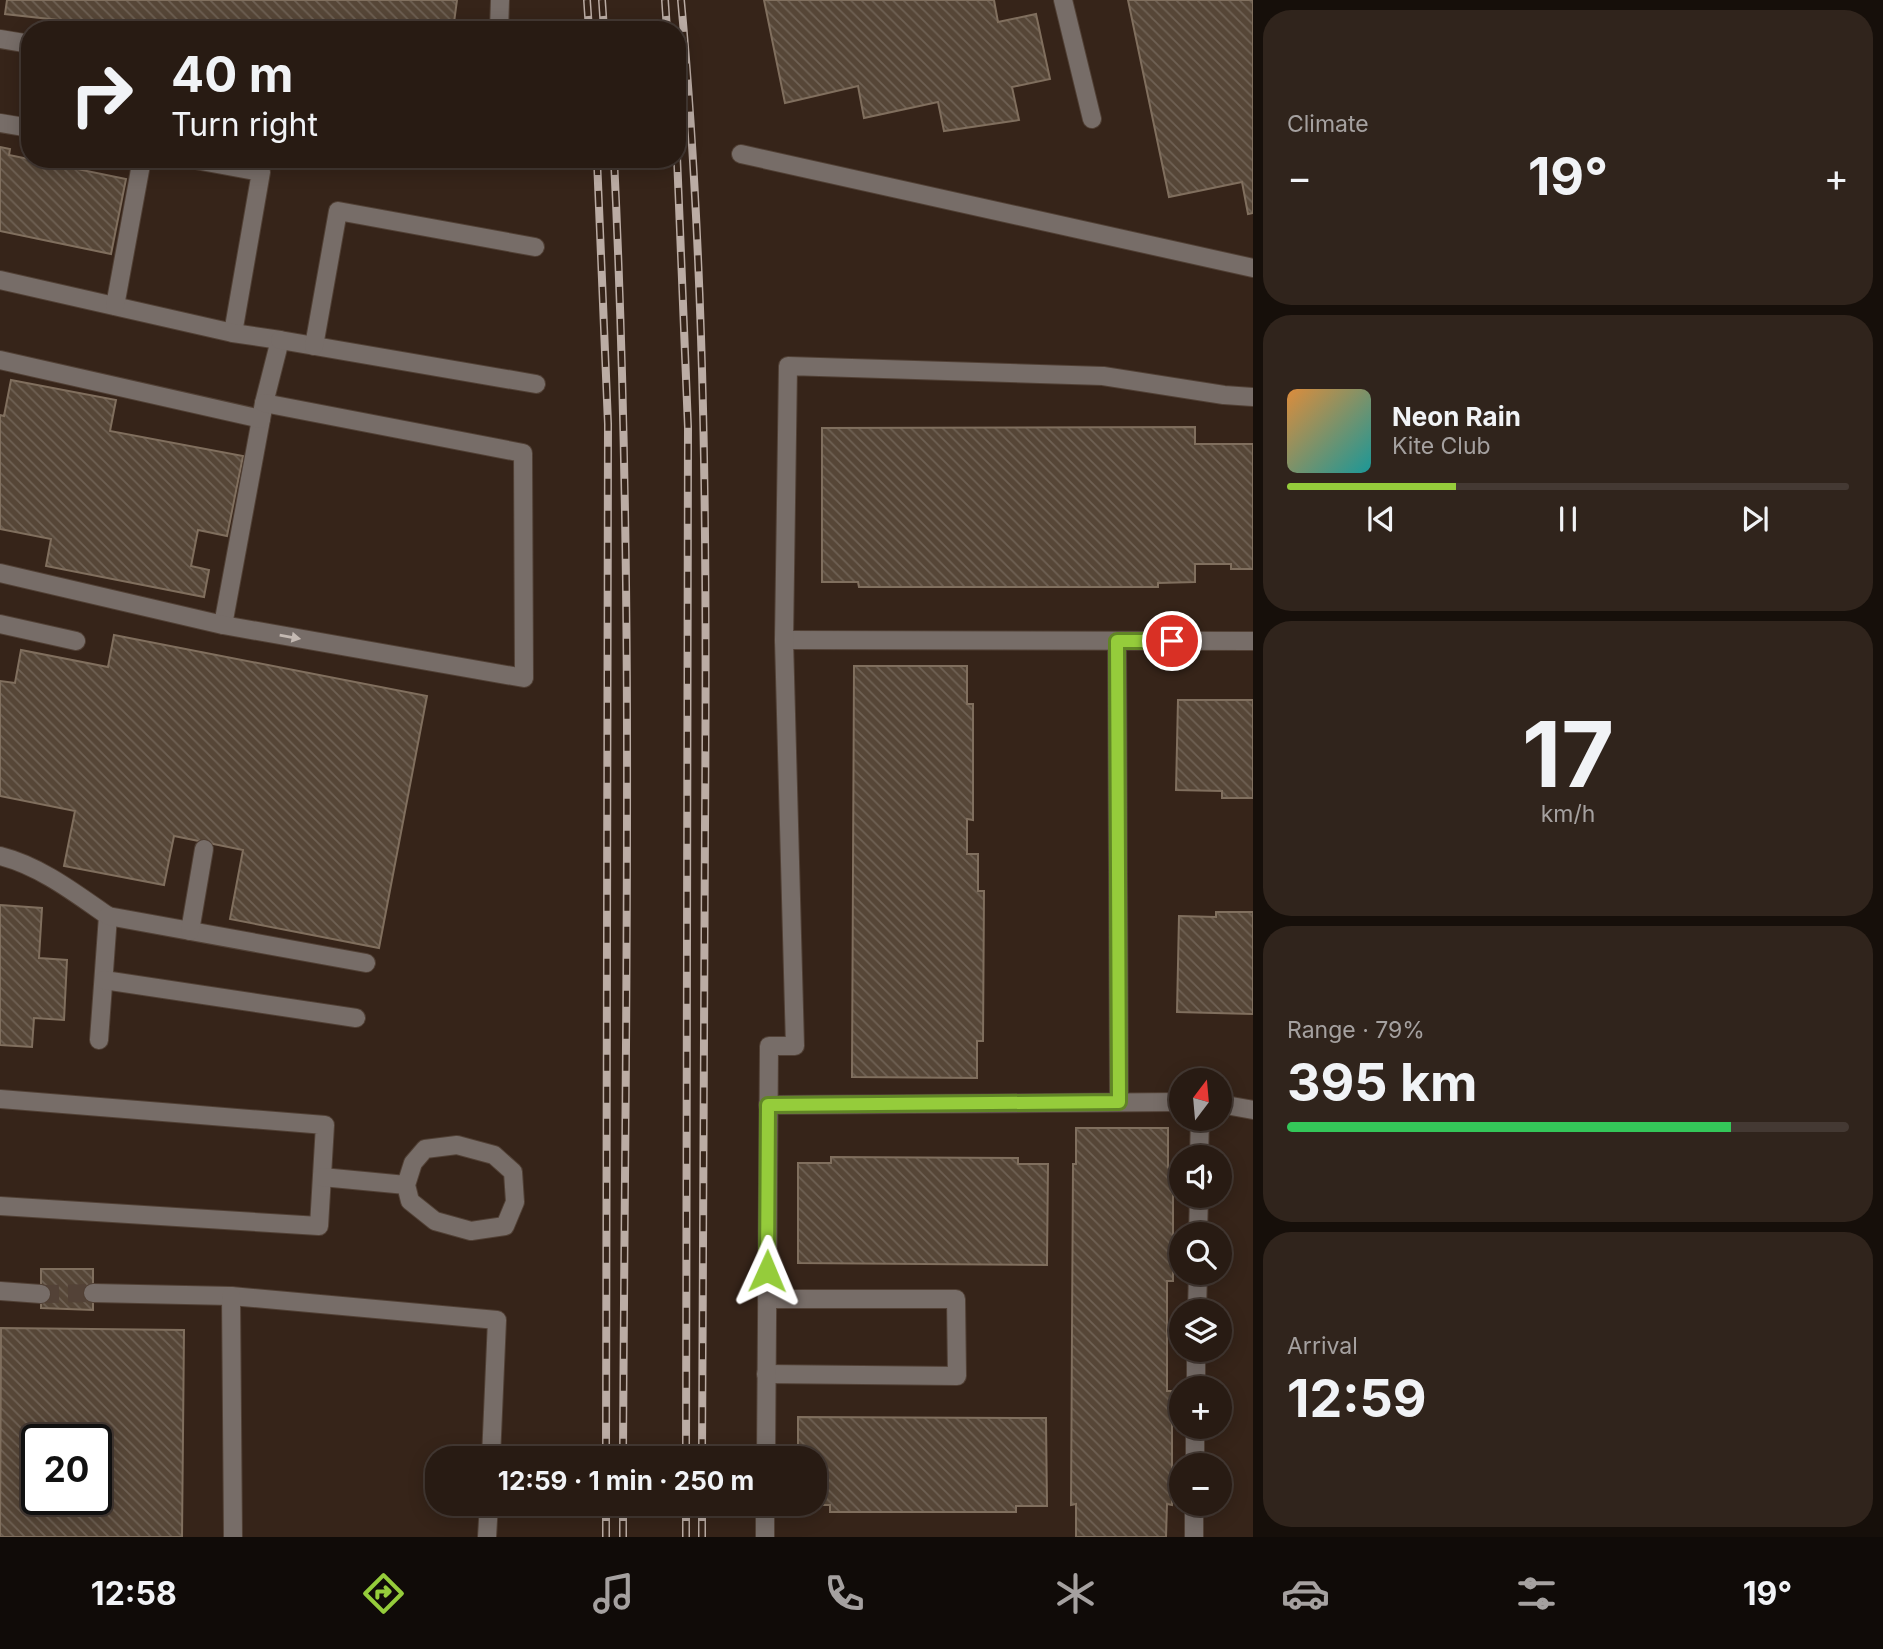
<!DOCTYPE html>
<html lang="en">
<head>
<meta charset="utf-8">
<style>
	body { margin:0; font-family:Inter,sans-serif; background:#30241c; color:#f1f3f6; height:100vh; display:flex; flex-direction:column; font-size:26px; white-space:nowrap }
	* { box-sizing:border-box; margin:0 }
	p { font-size:23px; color:#a5a1a0 }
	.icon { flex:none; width:38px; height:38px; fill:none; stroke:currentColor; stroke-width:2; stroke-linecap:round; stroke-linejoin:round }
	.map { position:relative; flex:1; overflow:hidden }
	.side { display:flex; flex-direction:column; gap:10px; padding:10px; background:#160f0a; width:630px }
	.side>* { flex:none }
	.hud { position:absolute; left:21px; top:21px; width:665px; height:147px; border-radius:28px; box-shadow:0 4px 18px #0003,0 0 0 2px #443933; background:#281b13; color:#f1f3f6; overflow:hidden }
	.needle { width:46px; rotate:16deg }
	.controls { position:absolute; left:1169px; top:1068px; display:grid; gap:14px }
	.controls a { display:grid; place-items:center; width:63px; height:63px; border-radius:50%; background:#281b13; box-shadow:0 4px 18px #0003,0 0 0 2px #443933; font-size:35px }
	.speed { position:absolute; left:21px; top:1424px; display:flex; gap:14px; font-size:35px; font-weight:700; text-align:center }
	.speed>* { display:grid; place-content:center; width:91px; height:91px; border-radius:50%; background:#281b13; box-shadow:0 4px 18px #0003,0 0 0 2px #443933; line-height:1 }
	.speed .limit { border:4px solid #111; border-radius:10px; background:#fff; color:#111 }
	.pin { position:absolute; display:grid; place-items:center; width:60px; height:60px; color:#fff; margin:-30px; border:4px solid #fff; border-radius:50%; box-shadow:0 2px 7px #0007 }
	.me { position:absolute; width:77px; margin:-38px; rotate:1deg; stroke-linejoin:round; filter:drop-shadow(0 0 5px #0008) }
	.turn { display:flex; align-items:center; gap:24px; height:147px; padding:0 35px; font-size:32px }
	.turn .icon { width:91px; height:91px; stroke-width:2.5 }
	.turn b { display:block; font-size:49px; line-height:60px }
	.big { font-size:52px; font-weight:700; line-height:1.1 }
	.side .tile { flex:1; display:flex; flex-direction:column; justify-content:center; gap:10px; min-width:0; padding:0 24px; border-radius:28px; background:#30241c }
	.side .dial { align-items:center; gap:0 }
	.dial b { font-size:91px; line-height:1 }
	.song { display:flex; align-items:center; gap:21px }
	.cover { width:84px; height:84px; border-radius:10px; background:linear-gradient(135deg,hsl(30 70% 55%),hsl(180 70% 35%)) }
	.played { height:7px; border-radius:4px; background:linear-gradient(90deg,#95cc3b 30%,#443933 30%) }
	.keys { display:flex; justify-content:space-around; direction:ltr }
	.heat { display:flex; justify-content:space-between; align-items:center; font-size:38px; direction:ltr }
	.charge { height:10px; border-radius:5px; background:linear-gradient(90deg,#34c759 79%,#443933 0) }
	.trip { position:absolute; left:425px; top:1446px; width:402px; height:70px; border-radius:28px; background:#281b13; box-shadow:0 4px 18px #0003,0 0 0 2px #443933; font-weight:700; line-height:70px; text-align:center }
	.dock { display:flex; height:112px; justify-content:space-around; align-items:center; background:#100b08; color:#a5a1a0 }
	.dock .icon { width:49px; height:49px }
	.dock .current { color:#95cc3b }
	.dock b { font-size:32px; color:#f1f3f6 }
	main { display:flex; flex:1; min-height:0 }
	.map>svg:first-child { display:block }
	.building { fill:url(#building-back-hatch); stroke:#806f5e; stroke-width:2; fill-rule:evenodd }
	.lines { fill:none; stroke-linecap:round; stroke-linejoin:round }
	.minor-tunnel { stroke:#534237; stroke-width:18; stroke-dasharray:18 9; stroke-linecap:butt }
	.minor-casing { stroke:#514035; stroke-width:20 }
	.minor { stroke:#776d68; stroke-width:18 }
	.rail-casing { stroke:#bbaca4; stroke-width:8 }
	.rail { stroke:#362419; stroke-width:5; stroke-dasharray:16; stroke-linecap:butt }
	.oneway { fill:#c4b9b2 }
	.route-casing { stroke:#618526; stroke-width:18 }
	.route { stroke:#95cc3b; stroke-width:12 }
</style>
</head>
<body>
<main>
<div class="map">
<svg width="1253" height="1537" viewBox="0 0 1253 1537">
	<defs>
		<pattern id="building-back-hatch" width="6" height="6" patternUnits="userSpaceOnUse" patternTransform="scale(1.75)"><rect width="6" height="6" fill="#564637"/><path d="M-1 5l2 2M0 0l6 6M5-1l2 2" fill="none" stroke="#6f6154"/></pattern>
	</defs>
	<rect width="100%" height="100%" fill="#362419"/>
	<g class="building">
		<path d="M7 0H457L453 30H149L5 14Z"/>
		<path d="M764 0H994L998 22 1036 14 1050 79 1012 87 1019 120 944 131 938 102 864 118 858 86 785 103Z"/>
		<path d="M1128 0H1253V213L1248 214 1242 182 1169 197Z"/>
		<path d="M0 147 10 149 9 155 126 179 111 254 0 231Z"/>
		<path d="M11 380 116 400 110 431 243 456 227 536 198 530 191 566 209 570 204 597 46 566 51 539 0 529V415L4 416Z"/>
		<path d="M1195 427V444H1253V569H1231V564H1195V582L1158 583V587H859L858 582H822V428Z"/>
		<path d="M114 635 427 696 379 948 230 919 243 850 174 836 164 885 64 866 75 811 0 796V681L15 683 21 650 108 667Z"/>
		<path d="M854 666H967V704H973V820L967 819V854H978V891H984L983 1041H977V1078L852 1077Z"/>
		<path d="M1178 700H1253V798H1222V791L1176 790Z"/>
		<path d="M0 905 42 908 39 958 67 960 64 1020 34 1018 32 1047 0 1045Z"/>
		<path d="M1216 912H1253V1014L1177 1012 1179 916 1216 917Z"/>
		<path d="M1076 1128H1168V1167L1173 1166V1281H1167V1391H1172V1505L1167 1504 1166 1537H1076V1504L1071 1505 1073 1164H1076Z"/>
		<path d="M831 1157 1018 1158V1164H1048L1047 1265 798 1263V1163H831Z"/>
		<path d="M41 1269H93V1310L41 1308Z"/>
		<path d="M1 1328 184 1330 182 1537H0ZM37 1440H96V1500H37Z"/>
		<path d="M798 1417 1046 1418 1047 1506H1016V1512H830V1505H798L816 1503V1458H798Z"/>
	</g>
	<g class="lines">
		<path class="minor-tunnel" d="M41 1294 93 1293"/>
		<g class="minor-casing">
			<g id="minor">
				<path d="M1063 0 1092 119"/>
				<path d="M499 30 500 0"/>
				<path d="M0 39 30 44"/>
				<path d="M0 123 30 128"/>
				<path d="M741 154 1253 268"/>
				<path d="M190 159 261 172 233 333"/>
				<path d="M0 280 233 333 280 340 264 403 223 625"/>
				<path d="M115 306 142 159"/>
				<path d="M280 340 536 384"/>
				<path d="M314 346 338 211 535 247"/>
				<path d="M0 360 261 419"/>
				<path d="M0 573 223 625 524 678 523 453 264 403"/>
				<path d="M0 624 76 641"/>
				<path d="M784 640 1253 641"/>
				<path d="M1117 641 1119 1102"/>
				<path d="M0 856C40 866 75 893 108 916L99 1040"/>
				<path d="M108 916 366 963"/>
				<path d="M190 931 204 849"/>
				<path d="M104 980 356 1018"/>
				<path d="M0 1099 325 1125 319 1226 0 1206"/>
				<path d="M1220 1104 1253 1110"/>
				<path d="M768 1105 1181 1102"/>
				<path d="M1199 1157 1200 1118"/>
				<path d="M322 1177 406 1185 410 1201 435 1221 471 1231 505 1226 515 1202 513 1172 494 1155 457 1145 425 1149 413 1163 406 1185"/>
				<path d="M1198 1234 1199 1195"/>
				<path d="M0 1291 41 1294"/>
				<path d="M93 1293 231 1296 497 1320 491 1458"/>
				<path d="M231 1296 233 1537"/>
				<path d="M1197 1311 1198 1272"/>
				<path d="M766 1374 957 1376 956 1299H767"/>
				<path d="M1196 1388V1349"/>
				<path d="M766 1458 769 1046H795L784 640 788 366 1103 376 1224 395 1253 397"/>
				<path d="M1195 1465V1426"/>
				<path d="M487 1537 489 1503"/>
				<path d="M765 1537V1503"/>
				<path d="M1194 1537V1503"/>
			</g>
		</g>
		<use href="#minor" class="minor"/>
		<g class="rail-casing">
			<g id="rail">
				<path d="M587 0 589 30"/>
				<path d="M602 0 604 30"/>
				<path d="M665 0 667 30"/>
				<path d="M681 0C706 275 707 552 705 827 704 1038 703 1248 702 1458"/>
				<path d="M677 156 688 427 686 1458"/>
				<path d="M597 159 608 424 606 1458"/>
				<path d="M614 159C635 592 625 1025 623 1458"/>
				<path d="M606 1537V1503"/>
				<path d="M623 1537V1503"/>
				<path d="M686 1537V1503"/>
				<path d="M702 1537V1503"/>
			</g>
		</g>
		<use href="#rail" class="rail"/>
	</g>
	<defs><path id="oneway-solid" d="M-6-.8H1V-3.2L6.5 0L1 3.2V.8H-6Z" transform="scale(1.75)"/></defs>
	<use class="oneway" href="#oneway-solid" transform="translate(290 637) rotate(10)"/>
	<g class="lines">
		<g class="route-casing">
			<path id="route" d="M767 1271 768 1105 1119 1102 1117 641H1172"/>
		</g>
		<use href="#route" class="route"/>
	</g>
</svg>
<div class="controls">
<a><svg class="needle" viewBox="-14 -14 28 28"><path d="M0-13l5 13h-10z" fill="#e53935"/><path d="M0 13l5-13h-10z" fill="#a5a1a0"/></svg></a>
<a><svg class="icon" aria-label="sound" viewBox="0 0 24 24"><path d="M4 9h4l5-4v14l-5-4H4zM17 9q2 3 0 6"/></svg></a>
<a><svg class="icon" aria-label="search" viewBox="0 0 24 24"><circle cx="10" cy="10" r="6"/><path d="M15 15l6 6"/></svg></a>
<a><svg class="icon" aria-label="layers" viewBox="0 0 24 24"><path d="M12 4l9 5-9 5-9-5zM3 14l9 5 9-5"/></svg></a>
<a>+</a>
<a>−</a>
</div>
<div class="speed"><div class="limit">20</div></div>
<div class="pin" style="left:1172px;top:641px;background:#d93025"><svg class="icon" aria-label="arrive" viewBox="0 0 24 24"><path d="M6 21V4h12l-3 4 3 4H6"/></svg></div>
<svg class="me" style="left:767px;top:1271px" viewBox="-20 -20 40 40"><path d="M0-17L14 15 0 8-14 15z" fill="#95cc3b" stroke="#fff" stroke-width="4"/></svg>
<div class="trip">12:59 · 1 min · 250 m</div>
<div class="hud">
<div class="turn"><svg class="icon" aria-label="right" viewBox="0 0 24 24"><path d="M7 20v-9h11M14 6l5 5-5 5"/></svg><div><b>40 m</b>Turn right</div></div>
</div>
</div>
<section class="side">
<div class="tile"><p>Climate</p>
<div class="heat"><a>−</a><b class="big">19°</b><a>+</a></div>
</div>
<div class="tile">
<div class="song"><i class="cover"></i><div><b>Neon Rain</b><p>Kite Club</p></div></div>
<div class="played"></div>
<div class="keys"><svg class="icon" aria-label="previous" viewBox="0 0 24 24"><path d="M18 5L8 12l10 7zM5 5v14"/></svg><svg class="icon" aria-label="pause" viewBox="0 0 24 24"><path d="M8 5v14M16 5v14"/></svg><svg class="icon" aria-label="next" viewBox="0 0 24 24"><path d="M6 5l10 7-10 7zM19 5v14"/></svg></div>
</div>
<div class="tile dial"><b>17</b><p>km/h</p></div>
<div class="tile"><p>Range · 79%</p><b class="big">395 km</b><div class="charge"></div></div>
<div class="tile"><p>Arrival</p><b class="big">12:59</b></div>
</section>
</main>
<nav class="dock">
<b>12:58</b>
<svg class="icon current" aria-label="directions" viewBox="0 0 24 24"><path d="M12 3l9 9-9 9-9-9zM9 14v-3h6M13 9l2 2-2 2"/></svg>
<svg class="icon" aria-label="music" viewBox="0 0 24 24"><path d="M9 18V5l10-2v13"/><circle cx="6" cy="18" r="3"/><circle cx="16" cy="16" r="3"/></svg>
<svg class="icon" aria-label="phone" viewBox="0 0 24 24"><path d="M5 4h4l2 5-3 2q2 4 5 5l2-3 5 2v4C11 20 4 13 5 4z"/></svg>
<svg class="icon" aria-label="climate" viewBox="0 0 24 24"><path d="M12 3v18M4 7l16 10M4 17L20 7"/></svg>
<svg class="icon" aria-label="car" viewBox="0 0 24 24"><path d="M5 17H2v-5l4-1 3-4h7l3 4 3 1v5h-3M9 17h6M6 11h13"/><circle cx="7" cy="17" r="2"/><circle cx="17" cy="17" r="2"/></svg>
<svg class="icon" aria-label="filters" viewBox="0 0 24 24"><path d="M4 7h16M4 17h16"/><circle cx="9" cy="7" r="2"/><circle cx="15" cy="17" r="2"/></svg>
<b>19°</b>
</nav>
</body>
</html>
